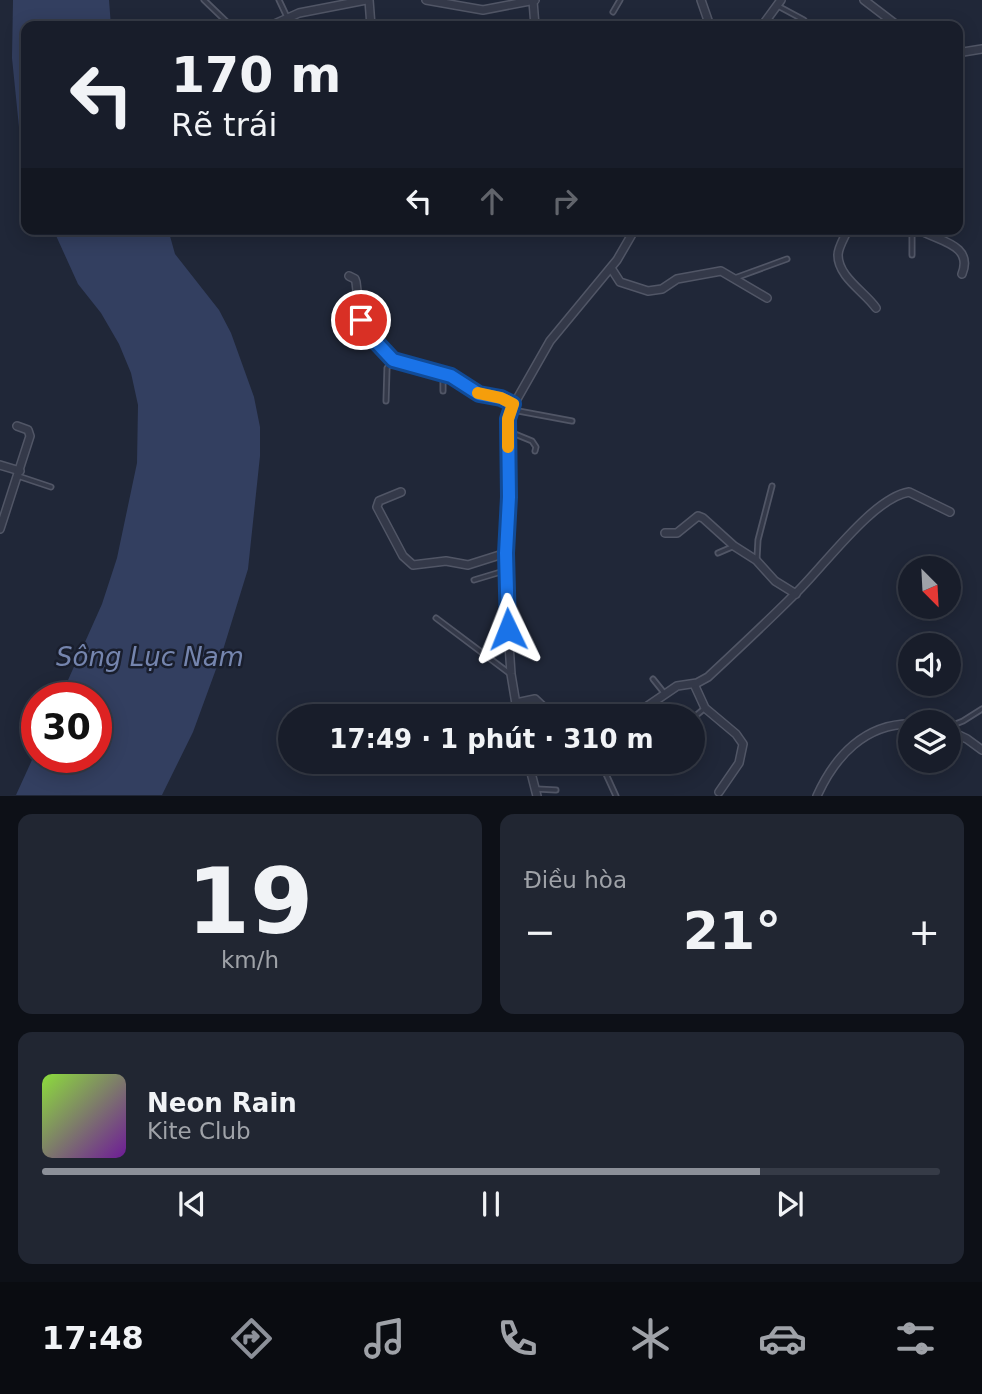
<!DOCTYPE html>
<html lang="vi">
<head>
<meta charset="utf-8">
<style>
	body { margin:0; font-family:"DejaVu Sans",sans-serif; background:#212632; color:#f1f3f6; height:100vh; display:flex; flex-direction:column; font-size:26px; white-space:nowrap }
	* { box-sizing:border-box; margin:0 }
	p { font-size:23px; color:#9fa2a8 }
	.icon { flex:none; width:38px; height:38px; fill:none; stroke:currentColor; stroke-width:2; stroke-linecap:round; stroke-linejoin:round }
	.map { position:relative; height:796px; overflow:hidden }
	.panel { display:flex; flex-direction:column; gap:18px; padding:18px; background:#0d1017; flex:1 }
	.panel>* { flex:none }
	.top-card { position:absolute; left:21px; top:21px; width:942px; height:214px; border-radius:14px; box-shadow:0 4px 18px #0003,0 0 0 2px #363b47; background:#181d2a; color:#f1f3f6; overflow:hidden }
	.needle { width:46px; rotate:156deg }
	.fabs { position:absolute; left:898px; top:556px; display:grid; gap:14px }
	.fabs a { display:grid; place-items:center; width:63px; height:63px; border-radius:50%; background:#181d2a; box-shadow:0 4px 18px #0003,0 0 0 2px #363b47; font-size:35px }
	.speed { position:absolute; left:21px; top:682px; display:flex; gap:14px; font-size:35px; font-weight:700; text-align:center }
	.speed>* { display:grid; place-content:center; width:91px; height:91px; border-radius:50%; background:#181d2a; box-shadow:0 4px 18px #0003,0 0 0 2px #363b47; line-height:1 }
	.speed .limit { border:10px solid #d22; background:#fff; color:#111 }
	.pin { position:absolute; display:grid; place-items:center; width:60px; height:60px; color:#fff; margin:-30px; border:4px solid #fff; border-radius:50%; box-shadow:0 2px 7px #0007 }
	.me { position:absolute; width:77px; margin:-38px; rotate:358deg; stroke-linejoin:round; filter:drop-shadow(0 0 5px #0008) }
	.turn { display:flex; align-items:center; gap:24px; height:147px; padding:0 35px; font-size:32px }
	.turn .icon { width:91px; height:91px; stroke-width:2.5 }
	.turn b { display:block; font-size:49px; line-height:60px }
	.lanes { display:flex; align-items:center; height:66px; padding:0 35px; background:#0003; justify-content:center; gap:35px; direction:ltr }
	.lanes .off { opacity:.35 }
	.big { font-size:52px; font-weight:800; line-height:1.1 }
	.panel .tile { flex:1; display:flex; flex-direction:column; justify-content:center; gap:10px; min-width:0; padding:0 24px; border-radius:14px; background:#212632 }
	.panel .dial { align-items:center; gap:0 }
	.dial b { font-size:91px; line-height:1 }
	.song { display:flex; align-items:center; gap:21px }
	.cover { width:84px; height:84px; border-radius:10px; background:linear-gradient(135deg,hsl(90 70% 55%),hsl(280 70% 35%)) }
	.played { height:7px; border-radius:4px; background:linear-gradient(90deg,#8c9099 80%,#363b47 80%) }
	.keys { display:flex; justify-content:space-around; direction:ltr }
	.heat { display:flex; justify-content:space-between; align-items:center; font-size:38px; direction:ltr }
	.panel .tiles { flex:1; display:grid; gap:18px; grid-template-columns:1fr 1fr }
	.tile:last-child { grid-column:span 2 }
	.trip { position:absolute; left:278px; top:704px; width:427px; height:70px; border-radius:35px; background:#181d2a; box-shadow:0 4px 18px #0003,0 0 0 2px #363b47; font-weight:800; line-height:70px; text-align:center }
	.tabs { display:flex; height:112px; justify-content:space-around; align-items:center; background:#0a0c11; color:#9fa2a8 }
	.tabs .icon { width:49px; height:49px }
	.tabs .selected { color:#8c9099 }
	.tabs b { font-size:32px; color:#f1f3f6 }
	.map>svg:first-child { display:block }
	.water { fill:#333f60 }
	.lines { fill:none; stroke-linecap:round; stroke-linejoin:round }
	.service-casing { stroke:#515666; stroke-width:7 }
	.minor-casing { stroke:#515666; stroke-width:10 }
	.service { stroke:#343949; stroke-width:3.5 }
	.minor { stroke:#343949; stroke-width:7 }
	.route-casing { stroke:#114b97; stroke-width:18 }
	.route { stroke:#1a73e8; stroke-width:12 }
	.slow { stroke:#f59e0b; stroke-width:12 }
	.labels { text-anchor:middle; stroke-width:5; stroke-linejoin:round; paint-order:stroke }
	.water-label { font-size:26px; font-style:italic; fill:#7585ae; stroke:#191e2d }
</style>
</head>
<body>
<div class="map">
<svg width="982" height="796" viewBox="0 0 982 796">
	<rect width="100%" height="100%" fill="#202738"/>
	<g class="water">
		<path d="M13 0H109L111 26H26V143L20 137 12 58Z"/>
		<path d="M53 229H168L175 254 219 310 231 333 254 397 260 427V456L248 569 223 650 193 732 162 795H16L37 749V758H96V698H60L102 604 117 558 137 463 138 405 131 373 119 344 101 313 78 284Z"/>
	</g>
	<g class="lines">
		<g class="service-casing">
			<g id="service">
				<path d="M204 0 231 26"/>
				<path d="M279 0 287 17"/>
				<path d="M778 6 804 20"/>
				<path d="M613 12 620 0"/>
				<path d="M912 255V229"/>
				<path d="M735 278 787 259"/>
				<path d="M443 391V381L449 377"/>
				<path d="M386 401 387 368 393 360"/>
				<path d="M513 410 572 421"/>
				<path d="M510 432 532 441 536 447 535 451"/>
				<path d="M18 476 51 487"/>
				<path d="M718 553 732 547"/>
				<path d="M757 558 758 540 772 486"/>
				<path d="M474 580 504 571"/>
				<path d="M436 618 509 673"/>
				<path d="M653 679 665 694"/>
				<path d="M693 718 705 708"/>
				<path d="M948 727 963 721 982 709"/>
				<path d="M600 761 616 796"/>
				<path d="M530 764 544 770"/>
				<path d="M604 769 622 767"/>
				<path d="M537 789 556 790"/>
			</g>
		</g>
		<g class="minor-casing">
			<g id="minor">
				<path d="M369 0 371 26"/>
				<path d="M426 0 483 10 535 0"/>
				<path d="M701 0 710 26"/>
				<path d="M864 0 898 26"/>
				<path d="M533 1 535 26"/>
				<path d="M270 26 299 13 366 0"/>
				<path d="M762 26 781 0"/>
				<path d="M957 53 982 49"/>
				<path d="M848 229C845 237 838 247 838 255 838 277 865 292 876 308"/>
				<path d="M918 229C937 241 974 244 962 274"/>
				<path d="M611 268 620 282 648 291 662 289 677 279 721 271 767 298"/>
				<path d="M349 276 355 279 356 282 361 325 387 356 398 362 451 376 479 394 501 398 513 404"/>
				<path d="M0 465 20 471"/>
				<path d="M401 492 379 501 377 507 403 556 413 565 446 561 468 565 506 553"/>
				<path d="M0 529 30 436 28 430 17 426"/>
				<path d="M665 533H677L698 516 703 518 734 546 756 560 775 581 796 594"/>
				<path d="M694 684 705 708 736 734 743 744 739 763 719 792"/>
				<path d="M516 703 535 699 553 716"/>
				<path d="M518 716 511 674 508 629 506 553 509 497V413L550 341 617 260 635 229"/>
				<path d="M633 716 677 686 697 683 708 677C737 650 766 623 794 595 822 569 872 498 909 492L950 512"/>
				<path d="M948 730 967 739 982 750"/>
				<path d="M528 761 537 796"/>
				<path d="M817 796C835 756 865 724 910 724"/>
			</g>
		</g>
		<use href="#service" class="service"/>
		<use href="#minor" class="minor"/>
	</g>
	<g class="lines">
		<g class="route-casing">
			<path id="route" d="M361 320 364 329 393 360 451 376 479 394 501 398 513 404 508 419 509 497 506 553 508 629"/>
		</g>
		<use href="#route" class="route"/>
		<path class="slow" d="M478 393 501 398 513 404 508 419V447"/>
	</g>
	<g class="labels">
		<g class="water-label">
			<text x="150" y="666">Sông Lục Nam</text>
		</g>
	</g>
</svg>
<div class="fabs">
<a><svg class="needle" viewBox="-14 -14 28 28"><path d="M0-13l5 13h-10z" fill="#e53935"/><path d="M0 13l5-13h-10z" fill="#9fa2a8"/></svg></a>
<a><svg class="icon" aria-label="sound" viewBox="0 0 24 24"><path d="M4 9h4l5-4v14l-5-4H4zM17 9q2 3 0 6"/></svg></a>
<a><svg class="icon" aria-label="layers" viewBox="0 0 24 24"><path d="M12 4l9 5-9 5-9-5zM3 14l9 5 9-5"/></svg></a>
</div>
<div class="speed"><div class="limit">30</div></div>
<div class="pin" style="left:361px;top:320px;background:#d93025"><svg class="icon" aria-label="arrive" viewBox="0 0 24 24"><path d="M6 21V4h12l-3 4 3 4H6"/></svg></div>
<svg class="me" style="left:508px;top:629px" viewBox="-20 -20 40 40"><path d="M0-17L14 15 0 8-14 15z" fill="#1a73e8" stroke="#fff" stroke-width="4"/></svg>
<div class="trip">17:49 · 1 phút · 310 m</div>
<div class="top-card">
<div class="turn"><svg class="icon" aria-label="left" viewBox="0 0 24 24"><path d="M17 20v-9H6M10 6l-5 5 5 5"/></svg><div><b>170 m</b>Rẽ trái</div></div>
<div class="lanes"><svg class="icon" aria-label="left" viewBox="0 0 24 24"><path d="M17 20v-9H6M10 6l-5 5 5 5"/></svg><svg class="icon off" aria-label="ahead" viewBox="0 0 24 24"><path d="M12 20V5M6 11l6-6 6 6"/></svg><svg class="icon off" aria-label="right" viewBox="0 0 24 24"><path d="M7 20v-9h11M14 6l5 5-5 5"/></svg></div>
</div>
</div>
<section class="panel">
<div class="tiles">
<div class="tile dial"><b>19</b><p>km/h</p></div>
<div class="tile"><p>Điều hòa</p>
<div class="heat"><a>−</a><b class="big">21°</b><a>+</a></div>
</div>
<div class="tile">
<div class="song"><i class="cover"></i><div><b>Neon Rain</b><p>Kite Club</p></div></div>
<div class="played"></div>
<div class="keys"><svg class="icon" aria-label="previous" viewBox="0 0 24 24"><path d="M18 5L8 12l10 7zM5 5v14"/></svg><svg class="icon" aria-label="pause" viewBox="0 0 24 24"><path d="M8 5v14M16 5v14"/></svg><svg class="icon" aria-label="next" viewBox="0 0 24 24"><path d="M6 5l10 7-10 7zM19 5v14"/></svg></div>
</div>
</div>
</section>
<nav class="tabs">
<b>17:48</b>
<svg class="icon selected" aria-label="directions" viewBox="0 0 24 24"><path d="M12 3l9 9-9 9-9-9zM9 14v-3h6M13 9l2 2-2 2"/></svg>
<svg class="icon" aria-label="music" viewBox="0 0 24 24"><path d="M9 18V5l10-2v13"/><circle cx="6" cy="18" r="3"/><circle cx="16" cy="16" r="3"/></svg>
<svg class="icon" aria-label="phone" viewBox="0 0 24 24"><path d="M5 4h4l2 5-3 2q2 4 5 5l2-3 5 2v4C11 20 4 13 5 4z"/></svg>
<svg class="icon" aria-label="climate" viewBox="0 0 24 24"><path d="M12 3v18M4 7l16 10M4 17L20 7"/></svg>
<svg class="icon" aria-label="car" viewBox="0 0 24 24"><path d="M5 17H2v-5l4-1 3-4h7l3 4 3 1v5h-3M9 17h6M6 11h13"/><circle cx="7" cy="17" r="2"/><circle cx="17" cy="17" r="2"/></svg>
<svg class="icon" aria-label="filters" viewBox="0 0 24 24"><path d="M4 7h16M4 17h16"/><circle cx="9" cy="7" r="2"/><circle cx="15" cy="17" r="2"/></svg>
</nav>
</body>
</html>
